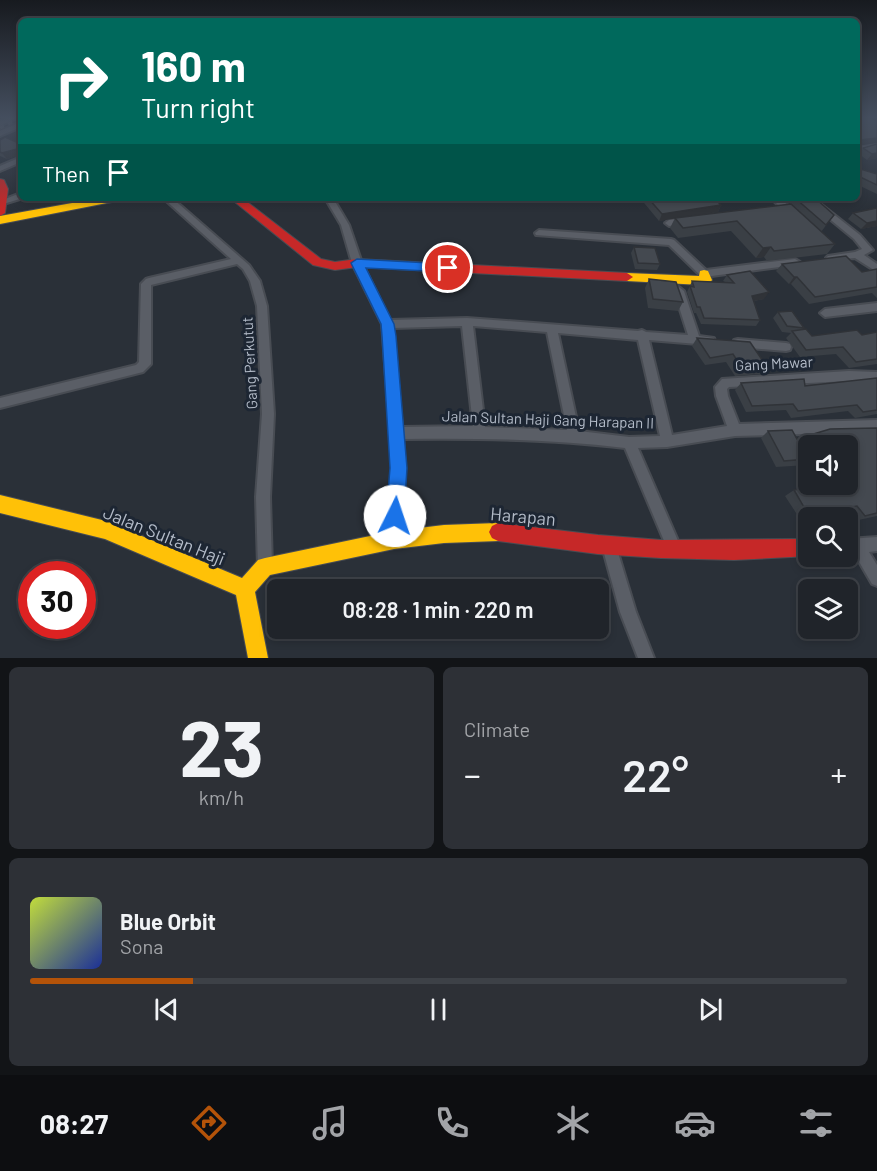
<!DOCTYPE html>
<html lang="en">
<head>
<meta charset="utf-8">
<style>
	body { margin:0; font-family:Barlow,sans-serif; background:#2d3036; color:#f1f3f6; height:100vh; display:flex; flex-direction:column; font-size:22px; white-space:nowrap }
	* { box-sizing:border-box; margin:0 }
	p { font-size:20px; color:#a2a4a8 }
	.icon { flex:none; width:33px; height:33px; fill:none; stroke:currentColor; stroke-width:2; stroke-linecap:round; stroke-linejoin:round }
	.map { position:relative; height:658px; overflow:hidden }
	.sheet { display:flex; flex-direction:column; gap:9px; padding:9px; background:#121417; flex:1 }
	.sheet>* { flex:none }
	.guide { position:absolute; left:18px; top:18px; width:842px; height:183px; border-radius:9px; box-shadow:0 3px 9px #0003,0 0 0 2px #3d4147; background:#00695c; color:#fff; overflow:hidden }
	.fabs { position:absolute; left:798px; top:435px; display:grid; gap:12px }
	.fabs a { display:grid; place-items:center; width:60px; height:60px; border-radius:9px; background:#20242a; box-shadow:0 3px 9px #0003,0 0 0 2px #3d4147; font-size:30px }
	.speed { position:absolute; left:18px; top:561px; display:flex; gap:12px; font-size:30px; font-weight:700; text-align:center }
	.speed>* { display:grid; place-content:center; width:78px; height:78px; border-radius:50%; background:#20242a; box-shadow:0 3px 9px #0003,0 0 0 2px #3d4147; line-height:1 }
	.speed .limit { border:9px solid #d22; background:#fff; color:#111 }
	.pin { position:absolute; display:grid; place-items:center; width:51px; height:51px; color:#fff; margin:-26px; border:3px solid #fff; border-radius:50%; box-shadow:0 2px 6px #0007 }
	.me { position:absolute; width:66px; margin:-33px; rotate:4deg; stroke-linejoin:round; filter:drop-shadow(0 0 4px #0008) }
	.turn { display:flex; align-items:center; gap:21px; height:126px; padding:0 24px; font-size:27px }
	.turn .icon { width:78px; height:78px; stroke-width:2.5 }
	.turn b { display:block; font-size:42px; line-height:51px }
	.then { display:flex; align-items:center; height:57px; padding:0 24px; background:#0003; gap:12px; font-size:22px }
	.big { font-size:45px; font-weight:600; line-height:1.1 }
	.sheet .tile { flex:1; display:flex; flex-direction:column; justify-content:center; gap:9px; min-width:0; padding:0 21px; border-radius:9px; background:#2d3036 }
	.sheet .dial { align-items:center; gap:0 }
	.dial b { font-size:78px; line-height:1 }
	.song { display:flex; align-items:center; gap:18px }
	.cover { width:72px; height:72px; border-radius:9px; background:linear-gradient(135deg,hsl(70 70% 55%),hsl(230 70% 35%)) }
	.played { height:6px; border-radius:3px; background:linear-gradient(90deg,#b45309 20%,#3d4147 20%) }
	.keys { display:flex; justify-content:space-around; direction:ltr }
	.heat { display:flex; justify-content:space-between; align-items:center; font-size:33px; direction:ltr }
	.sheet .tiles { flex:1; display:grid; gap:9px; grid-template-columns:1fr 1fr }
	.tile:last-child { grid-column:span 2 }
	.trip { position:absolute; left:267px; top:579px; width:342px; height:60px; border-radius:9px; background:#20242a; box-shadow:0 3px 9px #0003,0 0 0 2px #3d4147; font-weight:600; line-height:60px; text-align:center }
	.tab-bar { display:flex; height:96px; justify-content:space-around; align-items:center; background:#0d0e11; color:#a2a4a8 }
	.tab-bar .icon { width:42px; height:42px }
	.tab-bar .active { color:#b45309 }
	.tab-bar b { font-size:27px; color:#f1f3f6 }
	.map>svg:first-child { display:block }
	.lines { fill:none; stroke-linecap:round; stroke-linejoin:round }
	.street-casing { stroke:#484c53; stroke-width:4 }
	.slow-casing { stroke:#484c53; stroke-width:2 }
	.jam-casing { stroke:#484c53; stroke-width:2 }
	.street { fill:#5a5e66; fill-rule:evenodd }
	.slow { fill:#ffc107; fill-rule:evenodd }
	.jam { fill:#c62828; fill-rule:evenodd }
	.rail { stroke:#595d64; stroke-width:3; stroke-dasharray:4.5 4.5; stroke-linecap:butt }
	.wall { fill:#3a3f45 }
	.shaded-wall { fill:#303338 }
	.building { fill:#444950; stroke:#303338; stroke-width:1.5 }
	.route { fill:#1a73e8; stroke:#114b97; stroke-width:1.5 }
	.labels { text-anchor:middle; stroke-width:6; stroke-linejoin:round; paint-order:stroke }
	.street-label { font-size:15px; fill:#b4bcc9; stroke:#1d2633 }
	.near-street-label { font-size:18px; fill:#b4bcc9; stroke:#1d2633 }
</style>
</head>
<body>
<div class="map">
<svg width="877" height="658" viewBox="0 0 877 658">
	<rect width="100%" height="100%" fill="#2a3038"/>
	<g class="lines">
		<g class="street-casing">
			<g id="street">
				<path d="M11 116H20L0 126V121Z"/>
				<path d="M21 122V127L0 136V131Z"/>
				<path d="M877 144V148L856 152V148Z"/>
				<path d="M21 157V162L0 171V166Z"/>
				<path d="M18 194H21V198H23L0 205V201Z"/>
				<path d="M163 198H172L249 265 260 281 267 306 274 414 270 497 272 567 270 572 265 574 260 572 258 567 256 497 262 414 257 306 250 281 243 269 237 264 151 285V364L143 372 0 408V398L136 365 139 362 141 284 146 279 149 278 231 259Z"/>
				<path d="M325 198H333L349 225 362 263 390 320 467 318 638 331 642 330 646 332 688 335 674 291 679 287 684 291 699 336 714 338 715 341 714 344 710 345 649 340 672 435 727 426 716 396 715 387 722 379 849 371 877 372V382L849 381 729 387 727 389 728 396 739 424 877 420V432L735 436 667 447 638 448 682 550 680 555 675 557 670 555 625 448C551 439 477 438 403 439L405 468 401 540 399 545 394 547 389 545 387 540 393 468 382 324 352 263 341 225ZM462 326 473 426 402 427 393 328ZM473 326 547 332 567 430 485 427ZM558 333 638 340 660 436 629 437 579 431Z"/>
				<path d="M771 198H780L795 212V216H789Z"/>
				<path d="M804 198H813L860 235 873 250 864 255 877 264V272L855 258 828 260 826 258 828 256 855 252 862 249 854 239Z"/>
				<path d="M687 218 691 221 690 223 669 226 665 223 669 220Z"/>
				<path d="M539 230 671 239 674 240 706 270 795 259 800 262 795 265 704 277 701 276 669 245 536 235 535 233Z"/>
				<path d="M877 303V311L825 317 820 313 825 309Z"/>
				<path d="M738 339 786 343 790 344 791 347 790 350 786 351 738 347 734 346 733 343 734 340Z"/>
				<path d="M877 537V551L869 552 877 565V586L872 584 854 553H848V539Z"/>
				<path d="M609 539 614 541 616 546 636 612 654 658H638L620 612 602 546 604 541Z"/>
			</g>
		</g>
		<g class="slow-casing">
			<g id="slow">
				<path d="M100 198H122L117 201 0 224V216Z"/>
				<path d="M704 270 708 271 712 280 710 283 702 285 627 281 621 277 627 273 699 276 700 271Z"/>
				<path d="M0 495 106 521 242 578 258 560 265 558 394 531 444 525 498 523 504 526 507 532 504 538 498 541 444 543 394 549 270 575 255 592 268 658H248L236 595 105 539 0 513Z"/>
			</g>
		</g>
		<g class="jam-casing">
			<g id="jam">
				<path d="M0 179 4 180 8 189 5 213 0 216Z"/>
				<path d="M230 198H242L321 259 335 262 357 259 627 273 633 277 627 281 357 267 335 270 313 265Z"/>
				<path d="M498 523 598 535 661 540 808 539 810 556 734 560 661 558 598 554 498 541 492 538 489 532 492 526Z"/>
			</g>
		</g>
		<use href="#street" class="street"/>
		<use href="#slow" class="slow"/>
		<use href="#jam" class="jam"/>
		<path class="rail" d="M0 128 21 118"/>
	</g>
	<g class="wall">
		<path d="M871 116H877V120Z"/>
		<path d="M0 140 21 144V163L17 158V156L7 159 0 156Z"/>
		<path d="M877 144V158L867 160 859 154 863 148Z"/>
		<path d="M856 165 860 169 877 174V194L856 184Z"/>
		<path d="M640 198H714L721 205 718 212 684 217 790 204 783 198H815L834 215 821 232 835 244 827 254 767 261 764 257 756 258 731 231 678 238 670 228 675 218 659 221Z"/>
		<path d="M877 208V226L861 229 848 219 853 213Z"/>
		<path d="M634 247 660 264 657 270 635 269 631 253Z"/>
		<path d="M782 264 862 272 877 269V298L872 293 809 304 791 284H789L776 271Z"/>
		<path d="M727 275 764 299 754 301 760 320 756 326 701 324 696 313H694L687 292 692 281 725 282 723 281Z"/>
		<path d="M649 279 683 302 678 311 648 308 645 288Z"/>
		<path d="M778 312 804 328 802 330 812 336 862 335 877 332V364L849 368 836 354 800 357 786 338 791 333 782 332 773 318Z"/>
		<path d="M697 338 767 367 760 374 735 376 726 362 705 365 692 346Z"/>
		<path d="M877 378V414L855 418 848 411 791 418 786 410 746 412 735 390 741 383 805 386Z"/>
		<path d="M877 428V516L854 521 847 511 800 519 785 496 794 490 848 484V446H808V465L776 467 761 438 768 431 797 439Z"/>
	</g>
	<g class="shaded-wall">
		<path d="M877 138V143L857 146 860 140Z"/>
		<path d="M17 149 21 155 7 159 2 153Z"/>
		<path d="M877 153V158L867 160 872 154Z"/>
		<path d="M721 205 718 212 659 221 662 214Z"/>
		<path d="M877 221V226L861 229 867 223Z"/>
		<path d="M771 247 764 257 756 258 763 248Z"/>
		<path d="M794 277H797L791 284H789Z"/>
		<path d="M769 292 764 299 748 302 752 296Z"/>
	</g>
	<g class="building">
		<path d="M856 116H868L877 121V138L860 140 858 144 856 143Z"/>
		<path d="M5 137 21 144V159L17 158V149L2 153 0 152V140Z"/>
		<path d="M877 144V153L872 154 863 148Z"/>
		<path d="M858 164 860 169 877 174V185L856 175V165Z"/>
		<path d="M648 198H714L721 205 662 214Z"/>
		<path d="M795 198H815L834 215 826 225Z"/>
		<path d="M791 204 835 244 774 251 771 247 763 248 737 221 683 228 675 218Z"/>
		<path d="M877 208V221L867 223 853 213Z"/>
		<path d="M634 247 655 248 660 264 638 263Z"/>
		<path d="M846 256 862 272 877 269V287L815 297 797 277H794L782 264Z"/>
		<path d="M750 271 769 292 752 296 760 320 704 318 700 307H697L690 286 694 287 692 281 734 283 727 275Z"/>
		<path d="M649 279 676 282 683 302 653 299Z"/>
		<path d="M792 311 804 328 787 326 778 312Z"/>
		<path d="M806 329 812 336 857 330 862 335 877 332V359L856 362 843 347 806 350 792 331Z"/>
		<path d="M697 338 750 342 767 367 742 368 733 354 710 358Z"/>
		<path d="M877 378V410L863 412 857 405 798 411 793 404 752 406 741 383 804 379 805 386Z"/>
		<path d="M877 428V513L865 516 857 506 808 514 794 490 827 484H848V446H808V459L784 461 768 431 792 430 797 439 830 429Z"/>
	</g>
	<linearGradient id="sky" x2="0" y2="1"><stop stop-color="#171a1f"/><stop offset="0.56" stop-color="#444e5e"/><stop offset="1" stop-color="#444e5e" stop-opacity="0"/></linearGradient>
	<rect width="877" height="209" fill="url(#sky)"/>
	<path class="route" d="M357 259 448 264 454 268 448 272 366 268 394 324 396 336 407 468 404 516 402 522 395 525 389 522 386 516 390 468 382 336 381 324 351 263Z"/>
	<g class="labels">
		<g class="street-label">
			<text transform="translate(250 363) rotate(-93)" y="5">Gang Perkutut</text>
			<text transform="translate(774 364) rotate(-3)" y="5">Gang Mawar</text>
			<text transform="translate(548 420) rotate(2)" y="5">Jalan Sultan Haji Gang Harapan II</text>
		</g>
		<g class="near-street-label">
			<text transform="translate(523 517) rotate(5)" y="6">Harapan</text>
			<text transform="translate(164 536) rotate(22)" y="6">Jalan Sultan Haji</text>
		</g>
	</g>
</svg>
<div class="fabs">
<a><svg class="icon" aria-label="sound" viewBox="0 0 24 24"><path d="M4 9h4l5-4v14l-5-4H4zM17 9q2 3 0 6"/></svg></a>
<a><svg class="icon" aria-label="search" viewBox="0 0 24 24"><circle cx="10" cy="10" r="6"/><path d="M15 15l6 6"/></svg></a>
<a><svg class="icon" aria-label="layers" viewBox="0 0 24 24"><path d="M12 4l9 5-9 5-9-5zM3 14l9 5 9-5"/></svg></a>
</div>
<div class="speed"><div class="limit">30</div></div>
<div class="pin" style="left:448px;top:268px;background:#d93025"><svg class="icon" aria-label="arrive" viewBox="0 0 24 24"><path d="M6 21V4h12l-3 4 3 4H6"/></svg></div>
<svg class="me" style="left:395px;top:516px" viewBox="-20 -20 40 40"><circle r="19" fill="#fff"/><path d="M0-13L10 11 0 6-10 11z" fill="#1a73e8"/></svg>
<div class="trip">08:28 · 1 min · 220 m</div>
<div class="guide">
<div class="turn"><svg class="icon" aria-label="right" viewBox="0 0 24 24"><path d="M7 20v-9h11M14 6l5 5-5 5"/></svg><div><b>160 m</b>Turn right</div></div>
<div class="then">Then<svg class="icon" aria-label="arrive" viewBox="0 0 24 24"><path d="M6 21V4h12l-3 4 3 4H6"/></svg></div>
</div>
</div>
<section class="sheet">
<div class="tiles">
<div class="tile dial"><b>23</b><p>km/h</p></div>
<div class="tile"><p>Climate</p>
<div class="heat"><a>−</a><b class="big">22°</b><a>+</a></div>
</div>
<div class="tile">
<div class="song"><i class="cover"></i><div><b>Blue Orbit</b><p>Sona</p></div></div>
<div class="played"></div>
<div class="keys"><svg class="icon" aria-label="previous" viewBox="0 0 24 24"><path d="M18 5L8 12l10 7zM5 5v14"/></svg><svg class="icon" aria-label="pause" viewBox="0 0 24 24"><path d="M8 5v14M16 5v14"/></svg><svg class="icon" aria-label="next" viewBox="0 0 24 24"><path d="M6 5l10 7-10 7zM19 5v14"/></svg></div>
</div>
</div>
</section>
<nav class="tab-bar">
<b>08:27</b>
<svg class="icon active" aria-label="directions" viewBox="0 0 24 24"><path d="M12 3l9 9-9 9-9-9zM9 14v-3h6M13 9l2 2-2 2"/></svg>
<svg class="icon" aria-label="music" viewBox="0 0 24 24"><path d="M9 18V5l10-2v13"/><circle cx="6" cy="18" r="3"/><circle cx="16" cy="16" r="3"/></svg>
<svg class="icon" aria-label="phone" viewBox="0 0 24 24"><path d="M5 4h4l2 5-3 2q2 4 5 5l2-3 5 2v4C11 20 4 13 5 4z"/></svg>
<svg class="icon" aria-label="climate" viewBox="0 0 24 24"><path d="M12 3v18M4 7l16 10M4 17L20 7"/></svg>
<svg class="icon" aria-label="car" viewBox="0 0 24 24"><path d="M5 17H2v-5l4-1 3-4h7l3 4 3 1v5h-3M9 17h6M6 11h13"/><circle cx="7" cy="17" r="2"/><circle cx="17" cy="17" r="2"/></svg>
<svg class="icon" aria-label="filters" viewBox="0 0 24 24"><path d="M4 7h16M4 17h16"/><circle cx="9" cy="7" r="2"/><circle cx="15" cy="17" r="2"/></svg>
</nav>
</body>
</html>
